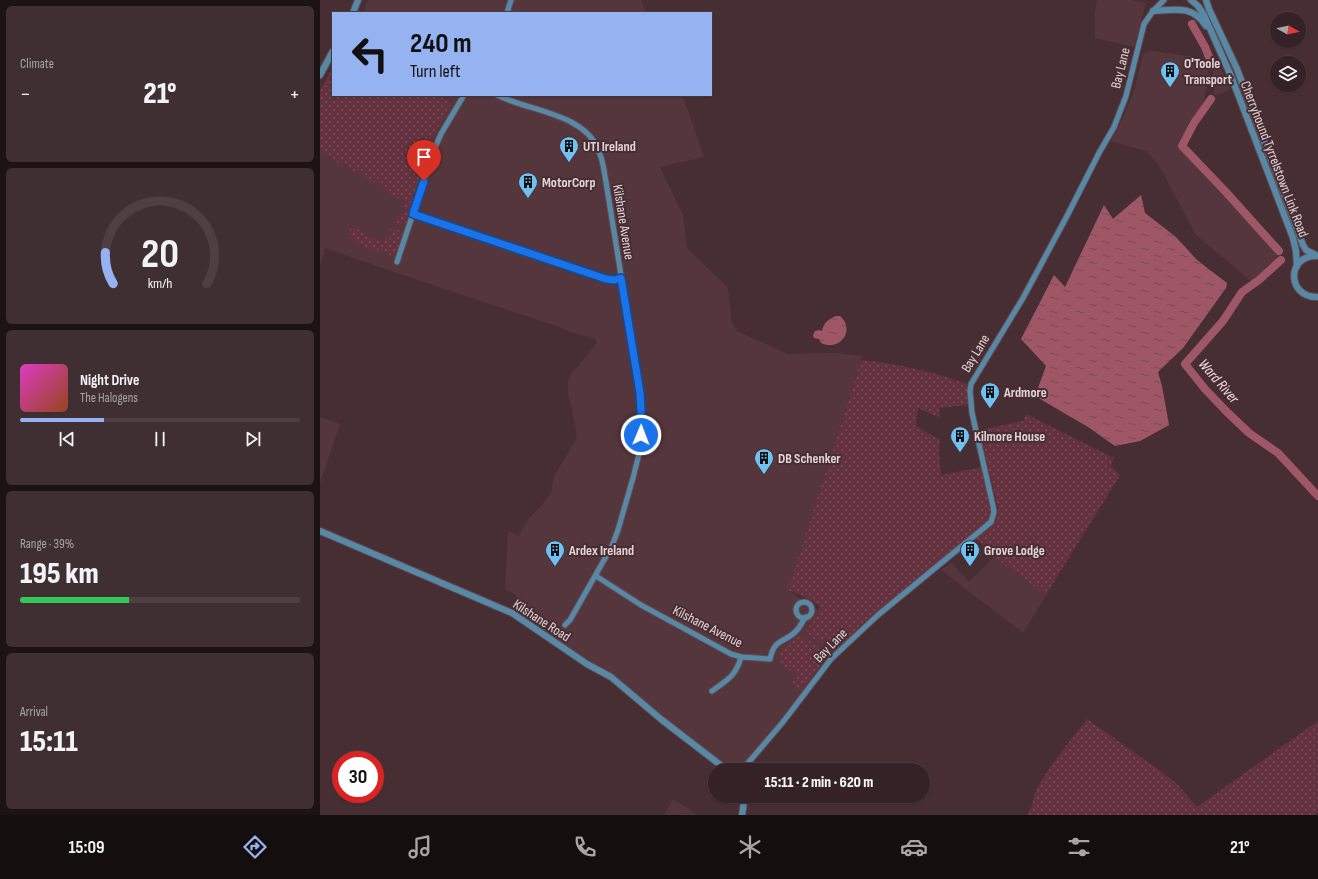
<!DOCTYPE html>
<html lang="en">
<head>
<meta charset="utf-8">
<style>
	body { margin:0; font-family:"Sofia Sans Condensed",sans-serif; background:#402f32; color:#f1f3f6; height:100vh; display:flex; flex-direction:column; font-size:15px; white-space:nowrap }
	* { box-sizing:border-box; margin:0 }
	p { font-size:13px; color:#aaa4a7 }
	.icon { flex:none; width:22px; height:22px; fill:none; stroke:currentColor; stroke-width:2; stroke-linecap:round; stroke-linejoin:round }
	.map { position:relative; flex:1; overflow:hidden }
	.sheet { display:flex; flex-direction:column; gap:6px; padding:6px; background:#1d1315; width:320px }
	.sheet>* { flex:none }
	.hud { position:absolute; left:12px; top:12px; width:380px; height:84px; border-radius:0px; box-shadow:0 1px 3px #0004,0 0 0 1px #4f3f43; background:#95b2f1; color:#111; overflow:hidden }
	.needle { width:26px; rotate:98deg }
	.tools { position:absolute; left:950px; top:12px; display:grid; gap:8px }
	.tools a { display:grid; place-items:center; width:36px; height:36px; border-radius:50%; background:#352226; box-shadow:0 1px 3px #0004,0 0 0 1px #4f3f43; font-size:20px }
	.speed { position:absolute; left:12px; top:751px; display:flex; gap:8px; font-size:20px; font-weight:700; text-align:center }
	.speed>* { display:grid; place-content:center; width:52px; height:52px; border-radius:50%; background:#352226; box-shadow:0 1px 3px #0004,0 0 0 1px #4f3f43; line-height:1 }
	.speed .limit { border:6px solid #d22; background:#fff; color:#111 }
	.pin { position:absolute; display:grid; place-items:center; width:34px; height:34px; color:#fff; margin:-41px -17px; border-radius:50% 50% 50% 0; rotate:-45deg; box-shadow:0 0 4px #0007 }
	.pin .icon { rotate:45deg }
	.me { position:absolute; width:44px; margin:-22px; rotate:1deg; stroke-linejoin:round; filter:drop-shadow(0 0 3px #0008) }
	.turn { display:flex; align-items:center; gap:14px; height:84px; padding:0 12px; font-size:18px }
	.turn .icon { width:52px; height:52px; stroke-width:2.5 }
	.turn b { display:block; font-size:28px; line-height:34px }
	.big { font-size:30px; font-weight:800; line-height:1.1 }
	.sheet .widget { flex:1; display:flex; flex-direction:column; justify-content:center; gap:6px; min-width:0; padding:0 14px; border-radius:6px; background:#402f32 }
	.sheet .dial { align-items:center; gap:0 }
	.dial svg { height:104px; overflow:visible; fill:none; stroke:#4f3f43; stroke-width:7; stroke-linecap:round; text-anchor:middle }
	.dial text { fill:#f1f3f6; stroke:none }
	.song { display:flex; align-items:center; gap:12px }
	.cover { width:48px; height:48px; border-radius:6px; background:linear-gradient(135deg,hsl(310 70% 55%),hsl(20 70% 35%)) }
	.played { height:4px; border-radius:2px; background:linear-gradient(90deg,#95b2f1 30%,#4f3f43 30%) }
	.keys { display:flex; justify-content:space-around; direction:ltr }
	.heat { display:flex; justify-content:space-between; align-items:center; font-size:22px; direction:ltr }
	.charge { height:6px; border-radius:3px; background:linear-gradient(90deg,#34c759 39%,#4f3f43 0) }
	.trip { position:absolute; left:388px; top:763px; width:222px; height:40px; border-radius:20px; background:#352226; box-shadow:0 1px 3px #0004,0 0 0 1px #4f3f43; font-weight:800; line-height:40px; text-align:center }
	.dock { display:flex; height:64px; justify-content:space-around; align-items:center; background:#150e0f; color:#aaa4a7 }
	.dock .icon { width:28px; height:28px }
	.dock .active { color:#95b2f1 }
	.dock b { font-size:18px; color:#f1f3f6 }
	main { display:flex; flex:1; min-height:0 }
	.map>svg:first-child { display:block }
	.built { fill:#56363d }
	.grass { fill:url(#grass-dots) }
	.water { fill:url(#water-ripples) }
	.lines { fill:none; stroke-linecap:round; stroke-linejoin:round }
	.river { stroke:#9f5768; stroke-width:8 }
	.minor-casing { stroke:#634c50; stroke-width:7 }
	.tertiary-casing { stroke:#634c50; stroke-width:8 }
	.minor { stroke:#5789a7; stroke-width:5 }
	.tertiary { stroke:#5789a7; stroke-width:6 }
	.route-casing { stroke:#114b97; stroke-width:10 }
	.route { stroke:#1a73e8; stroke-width:7 }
	.labels { text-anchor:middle; stroke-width:4; stroke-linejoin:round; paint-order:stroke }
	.poi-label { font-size:14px; font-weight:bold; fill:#e4d3d6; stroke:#472e33; text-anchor:start }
	.street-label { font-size:14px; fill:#e4d3d6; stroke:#472e33 }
	.water-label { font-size:15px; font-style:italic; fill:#f3dce0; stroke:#472e33 }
</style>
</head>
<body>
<main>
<section class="sheet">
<div class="widget"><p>Climate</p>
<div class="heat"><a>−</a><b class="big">21°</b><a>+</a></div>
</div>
<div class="widget dial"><svg viewBox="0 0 100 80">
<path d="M14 69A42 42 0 1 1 86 69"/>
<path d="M14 69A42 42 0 0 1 8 45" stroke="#95b2f1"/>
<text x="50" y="56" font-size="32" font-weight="700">20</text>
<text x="50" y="72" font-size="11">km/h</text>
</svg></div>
<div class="widget">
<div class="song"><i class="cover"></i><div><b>Night Drive</b><p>The Halogens</p></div></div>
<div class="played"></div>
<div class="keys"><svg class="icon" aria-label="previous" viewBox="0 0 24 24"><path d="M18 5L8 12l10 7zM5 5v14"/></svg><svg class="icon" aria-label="pause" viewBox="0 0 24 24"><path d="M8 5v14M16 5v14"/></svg><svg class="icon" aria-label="next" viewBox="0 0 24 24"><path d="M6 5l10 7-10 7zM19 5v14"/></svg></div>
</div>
<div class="widget"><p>Range · 39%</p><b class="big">195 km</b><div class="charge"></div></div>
<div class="widget"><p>Arrival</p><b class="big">15:11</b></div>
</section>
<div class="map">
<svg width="998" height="815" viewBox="0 0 998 815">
	<defs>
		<pattern id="grass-dots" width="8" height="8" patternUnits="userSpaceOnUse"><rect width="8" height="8" fill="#64313e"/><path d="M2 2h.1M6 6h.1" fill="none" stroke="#7a4e59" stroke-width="1.8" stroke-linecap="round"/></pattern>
		<pattern id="water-ripples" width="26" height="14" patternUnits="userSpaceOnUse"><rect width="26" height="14" fill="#9f5768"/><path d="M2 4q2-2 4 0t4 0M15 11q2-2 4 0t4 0" fill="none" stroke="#764c56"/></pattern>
	</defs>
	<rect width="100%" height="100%" fill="#472e33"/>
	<g class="built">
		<path d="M48 0H321L326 13H43Z"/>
		<path d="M777 0H811L826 3 814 47 775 38V12Z"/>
		<path d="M829 51H834L881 58 886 62 888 72 884 101 859 145 956 250 957 259 940 277 931 281 876 235 838 164 826 151 791 141 804 116 814 91 823 54Z"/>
		<path d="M899 64 910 90 895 96 893 91 894 90 893 86V66Z"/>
		<path d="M13 68V95H362L368 111 384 157 340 167 363 215 367 248 408 288 412 323 417 331 468 354 515 353 542 356 468 590 498 611 485 632 515 654 422 770H407L310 692 192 613 197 595 185 589 188 531 198 536 209 518 222 505 231 493 234 476 257 438 252 409 248 395V382L251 374 277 343 274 338 250 332 242 328 74 272 5 248 0 266V90Z"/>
		<path d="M0 417 20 424 0 483Z"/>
		<path d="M674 557 726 595 703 633 621 570 631 563 649 582Z"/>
		<path d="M353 799 377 815H344Z"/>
	</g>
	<g class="grass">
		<path d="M13 68V95H116L132 102 112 138 92 201 90 203 91 204 85 226 77 223 75 220 78 215 81 216 85 209 82 207 85 202 62 189 63 185 56 182H54L0 152V90Z"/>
		<path d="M31 228 37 229 62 243 66 237 69 239 73 232 70 230 72 228 81 231 83 234C81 242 79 257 69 256L70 252 58 250V253C48 248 34 244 28 235Z"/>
		<path d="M541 360C580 364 611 371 647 384L648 405 619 408 620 418 598 408 596 426 620 440 619 450 621 475 662 467 672 507 671 517 666 523 539 627 516 655 485 632 498 611 500 606 487 598 468 590Z"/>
		<path d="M706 414 794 458 791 466 800 475 726 595 674 557 656 538C668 529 679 525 678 508L659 430 703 421Z"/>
		<path d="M481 635 508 654 481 691 471 684 478 675 460 664 462 656 460 652 462 648Z"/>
		<path d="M767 719 842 772 857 784 877 807 998 721V811L995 815H707L712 806 714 796 717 788 732 764Z"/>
	</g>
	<g class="water">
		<path d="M821 195 825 213 856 237 877 260 907 283 906 288 863 348 838 372 842 386 849 425 820 441 795 446 768 427 715 396 726 366 701 339 734 275 745 287 784 205 793 219Z"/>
		<path d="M516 316H520C536 330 520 352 501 343L499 339 494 338 493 335 495 331 499 330 502 331C503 324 508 319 516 316Z"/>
	</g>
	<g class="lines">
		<g class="river">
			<path d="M872 24 885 47 891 62"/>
			<path d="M891 99 874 123 862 146 905 191 959 251"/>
			<path d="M961 260 939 280 922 292 903 321 865 364 885 389 906 411 929 433 958 453 998 496"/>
		</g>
		<g class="minor-casing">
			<g id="minor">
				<path d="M187 13 191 0"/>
				<path d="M177 95C208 111 263 113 278 149 283 159 284 171 286 182L320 393 322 430 320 450 313 478 298 530 292 546 250 620 245 625"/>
				<path d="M93 214 286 279 294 280 301 278"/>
				<path d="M77 262 114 150 121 134 144 95"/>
				<path d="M276 576 321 605 411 654 421 657 450 659C455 636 465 644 477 630 481 626 482 621 486 617"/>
				<circle cx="484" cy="610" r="8"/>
				<path d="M392 691C407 680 416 676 421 657"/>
				<path d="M422 770 463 722 511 659 558 615 671 522 674 512 673 506 652 413 650 391 651 384 703 298 747 216 779 153 794 127 806 96 824 24 833 11 844 0"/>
			</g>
		</g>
		<g class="tertiary-casing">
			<g id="tertiary">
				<path d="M871 0 878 6 884 15 911 76 973 238 976 251 977 266"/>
				<path d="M886 0 889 9 917 69 983 245 986 250 998 256"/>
				<path d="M833 11C854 10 872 4 886 26"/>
				<path d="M33 13 38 0"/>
				<path d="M0 75 13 51"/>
				<path d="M996 256C966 256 967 298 998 297"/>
				<path d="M0 531 192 613 267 664 291 677 342 720 407 770"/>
				<path d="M422 815 425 796"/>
			</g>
		</g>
		<use href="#minor" class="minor"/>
		<use href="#tertiary" class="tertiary"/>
	</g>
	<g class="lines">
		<g class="route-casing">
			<path id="route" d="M104 181 93 214 286 279 294 280 301 278 320 393 321 409V435"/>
		</g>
		<use href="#route" class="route"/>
	</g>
	<defs>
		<g id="building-pin" transform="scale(1)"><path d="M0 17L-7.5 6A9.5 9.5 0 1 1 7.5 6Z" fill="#6ec2f3" stroke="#472e33"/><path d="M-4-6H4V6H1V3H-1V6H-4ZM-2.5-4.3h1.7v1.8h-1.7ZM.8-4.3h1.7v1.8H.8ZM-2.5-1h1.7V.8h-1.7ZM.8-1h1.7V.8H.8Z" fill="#111"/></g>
	</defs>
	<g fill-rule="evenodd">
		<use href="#building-pin" x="850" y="71"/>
		<use href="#building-pin" x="249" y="146"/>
		<use href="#building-pin" x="208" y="182"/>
		<use href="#building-pin" x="670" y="392"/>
		<use href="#building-pin" x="640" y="436"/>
		<use href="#building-pin" x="444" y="458"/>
		<use href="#building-pin" x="235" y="550"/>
		<use href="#building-pin" x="650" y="550"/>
	</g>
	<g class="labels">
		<g class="poi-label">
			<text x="864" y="68">O'Toole<tspan x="864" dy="16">Transport</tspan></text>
			<text x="263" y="151">UTI Ireland</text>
			<text x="222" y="187">MotorCorp</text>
			<text x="684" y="397">Ardmore</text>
			<text x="654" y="441">Kilmore House</text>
			<text x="458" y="463">DB Schenker</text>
			<text x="249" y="555">Ardex Ireland</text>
			<text x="664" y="555">Grove Lodge</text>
		</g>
		<g class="street-label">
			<text transform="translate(800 68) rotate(-76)" y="5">Bay Lane</text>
			<text transform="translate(955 159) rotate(69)" y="5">Cherryhound Tyrrelstown Link Road</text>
			<text transform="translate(304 222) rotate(81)" y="5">Kilshane Avenue</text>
			<text transform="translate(655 353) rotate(-59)" y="5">Bay Lane</text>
			<text transform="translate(222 620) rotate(33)" y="5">Kilshane Road</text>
			<text transform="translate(388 626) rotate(27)" y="5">Kilshane Avenue</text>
			<text transform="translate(510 645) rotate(-46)" y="5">Bay Lane</text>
		</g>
		<g class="water-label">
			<text transform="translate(899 381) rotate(49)" y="5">Ward River</text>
		</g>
	</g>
</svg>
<div class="tools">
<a><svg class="needle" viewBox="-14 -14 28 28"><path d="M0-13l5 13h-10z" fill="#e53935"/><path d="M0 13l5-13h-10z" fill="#aaa4a7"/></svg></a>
<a><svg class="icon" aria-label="layers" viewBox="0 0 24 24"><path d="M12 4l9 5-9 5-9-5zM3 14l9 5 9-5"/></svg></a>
</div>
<div class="speed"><div class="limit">30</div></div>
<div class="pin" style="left:104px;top:181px;background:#d93025"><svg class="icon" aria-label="arrive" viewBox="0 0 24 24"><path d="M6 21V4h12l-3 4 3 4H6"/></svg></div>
<svg class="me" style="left:321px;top:435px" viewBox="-20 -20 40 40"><circle r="17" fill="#1a73e8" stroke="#fff" stroke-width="3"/><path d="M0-11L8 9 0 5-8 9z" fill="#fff"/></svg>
<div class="trip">15:11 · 2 min · 620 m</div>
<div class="hud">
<div class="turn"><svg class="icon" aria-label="left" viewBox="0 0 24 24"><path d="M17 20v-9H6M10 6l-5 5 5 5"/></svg><div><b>240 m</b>Turn left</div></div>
</div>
</div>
</main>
<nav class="dock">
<b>15:09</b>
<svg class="icon active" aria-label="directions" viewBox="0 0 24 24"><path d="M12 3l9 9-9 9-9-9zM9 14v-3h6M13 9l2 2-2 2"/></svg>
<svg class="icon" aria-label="music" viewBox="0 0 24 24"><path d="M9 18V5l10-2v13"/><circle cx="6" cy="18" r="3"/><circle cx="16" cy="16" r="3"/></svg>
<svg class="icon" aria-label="phone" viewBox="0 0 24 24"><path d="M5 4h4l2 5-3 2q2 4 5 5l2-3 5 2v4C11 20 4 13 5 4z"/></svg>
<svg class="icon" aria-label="climate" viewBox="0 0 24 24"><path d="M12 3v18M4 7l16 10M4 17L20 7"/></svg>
<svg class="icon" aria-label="car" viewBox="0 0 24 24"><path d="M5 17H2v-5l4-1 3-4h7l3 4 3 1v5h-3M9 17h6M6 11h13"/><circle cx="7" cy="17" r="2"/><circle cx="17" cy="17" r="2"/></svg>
<svg class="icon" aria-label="filters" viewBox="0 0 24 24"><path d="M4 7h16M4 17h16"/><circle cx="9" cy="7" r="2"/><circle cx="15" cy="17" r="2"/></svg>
<b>21°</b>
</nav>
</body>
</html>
